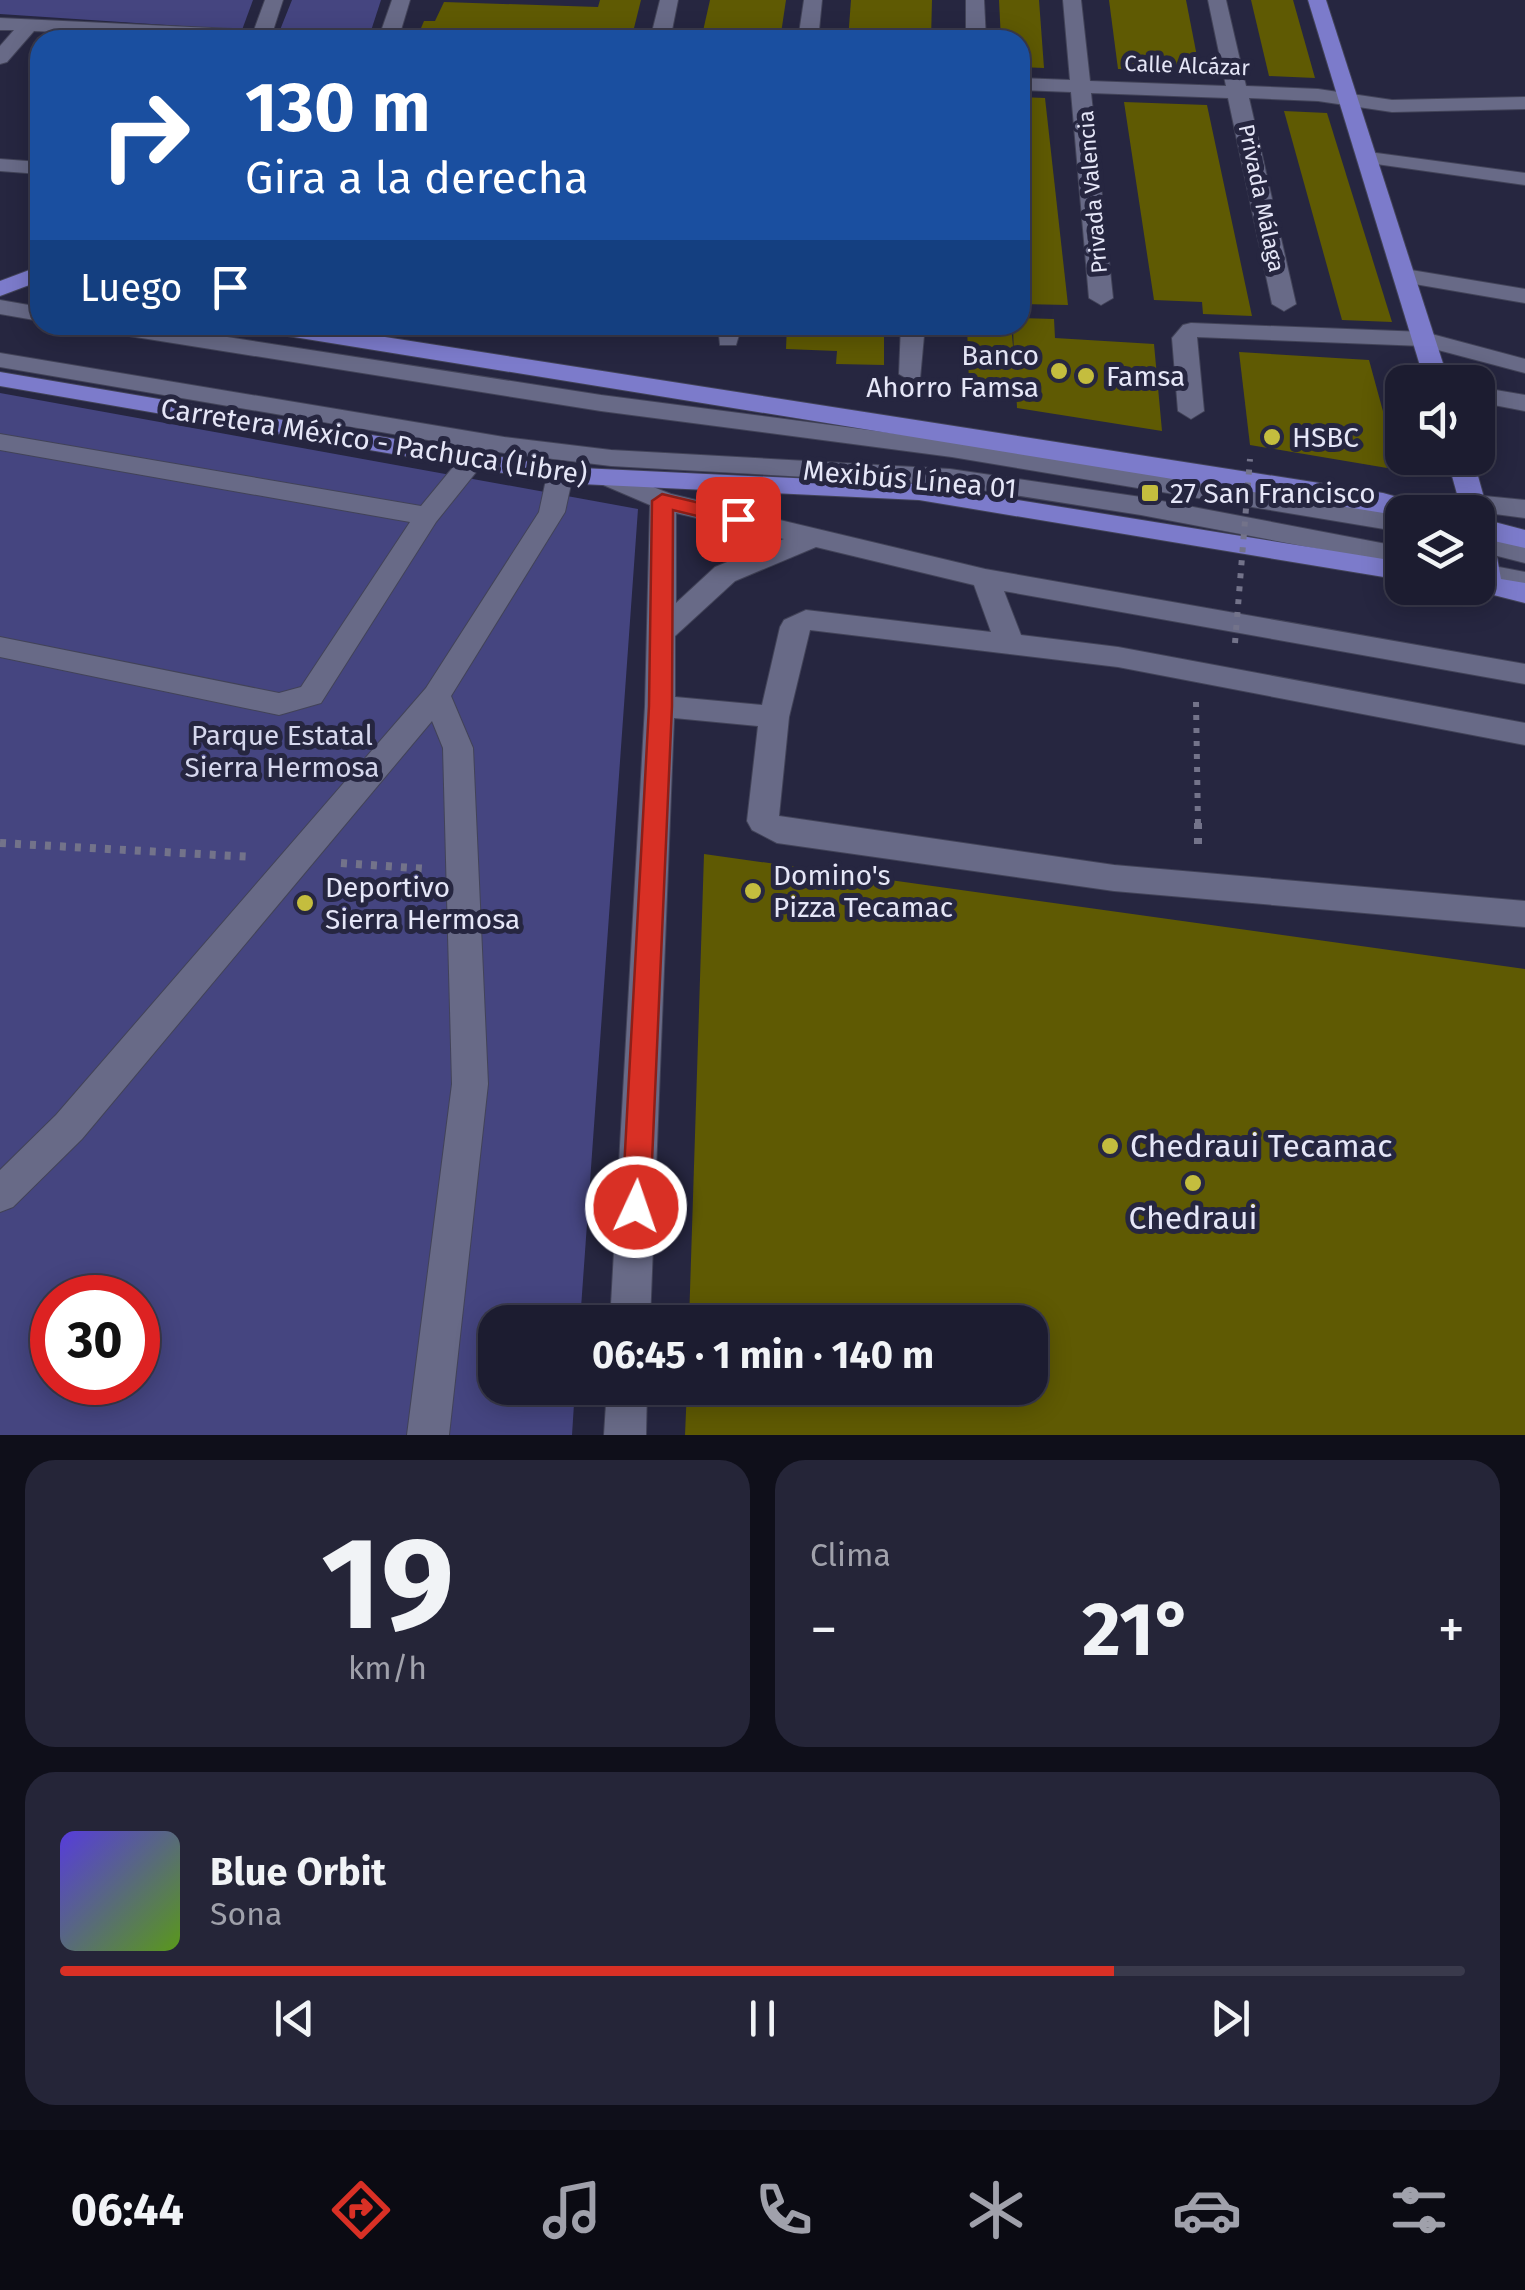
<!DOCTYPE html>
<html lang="es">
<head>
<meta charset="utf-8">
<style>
	body { margin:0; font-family:"Fira Sans",sans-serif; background:#252538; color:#f1f3f6; height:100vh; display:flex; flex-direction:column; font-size:38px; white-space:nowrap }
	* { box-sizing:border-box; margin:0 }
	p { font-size:32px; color:#a0a1ab }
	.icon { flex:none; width:55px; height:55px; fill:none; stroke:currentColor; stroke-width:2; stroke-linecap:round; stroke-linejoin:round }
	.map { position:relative; height:1435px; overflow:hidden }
	.side { display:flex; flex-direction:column; gap:25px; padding:25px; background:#0f0f1a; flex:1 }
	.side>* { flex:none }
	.top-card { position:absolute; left:30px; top:30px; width:1000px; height:305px; border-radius:30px; box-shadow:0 5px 25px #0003,0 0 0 2px #3a3a4c; background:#1a4fa0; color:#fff; overflow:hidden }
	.fabs { position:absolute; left:1385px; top:365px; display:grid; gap:20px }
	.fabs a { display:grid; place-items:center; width:110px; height:110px; border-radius:20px; background:#1c1c30; box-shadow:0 5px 25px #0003,0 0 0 2px #3a3a4c; font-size:50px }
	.speed { position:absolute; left:30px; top:1275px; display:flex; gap:20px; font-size:50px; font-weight:700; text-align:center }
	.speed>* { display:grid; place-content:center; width:130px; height:130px; border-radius:50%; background:#1c1c30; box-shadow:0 5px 25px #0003,0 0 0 2px #3a3a4c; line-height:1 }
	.speed .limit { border:15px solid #d22; background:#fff; color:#111 }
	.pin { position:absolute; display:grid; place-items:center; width:85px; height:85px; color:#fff; margin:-42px; border-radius:20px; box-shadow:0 5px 15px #0006 }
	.me { position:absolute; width:110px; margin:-55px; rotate:3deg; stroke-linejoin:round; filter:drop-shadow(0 0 8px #0008) }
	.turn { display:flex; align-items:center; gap:35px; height:210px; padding:0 50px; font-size:45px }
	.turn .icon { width:130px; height:130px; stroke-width:2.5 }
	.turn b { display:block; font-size:70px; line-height:85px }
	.then { display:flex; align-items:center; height:95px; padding:0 50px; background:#0003; gap:20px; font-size:38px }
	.big { font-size:75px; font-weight:700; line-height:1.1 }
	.side .widget { flex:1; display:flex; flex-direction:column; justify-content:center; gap:15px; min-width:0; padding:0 35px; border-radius:30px; background:#252538 }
	.side .dial { align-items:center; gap:0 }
	.dial b { font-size:130px; line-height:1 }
	.song { display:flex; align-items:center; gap:30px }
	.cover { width:120px; height:120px; border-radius:15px; background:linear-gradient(135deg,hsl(250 70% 55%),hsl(90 70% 35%)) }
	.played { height:10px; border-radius:5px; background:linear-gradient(90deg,#d93025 75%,#3a3a4c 75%) }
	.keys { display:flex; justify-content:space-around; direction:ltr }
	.heat { display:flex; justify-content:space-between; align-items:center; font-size:55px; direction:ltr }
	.side .tiles { flex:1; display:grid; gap:25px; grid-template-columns:1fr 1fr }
	.widget:last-child { grid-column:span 2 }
	.trip { position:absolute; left:478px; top:1305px; width:570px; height:100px; border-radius:30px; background:#1c1c30; box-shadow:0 5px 25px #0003,0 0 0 2px #3a3a4c; font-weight:700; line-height:100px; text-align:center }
	.menu { display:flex; height:160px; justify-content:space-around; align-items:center; background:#0b0b13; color:#a0a1ab }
	.menu .icon { width:70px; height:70px }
	.menu .current { color:#d93025 }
	.menu b { font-size:45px; color:#f1f3f6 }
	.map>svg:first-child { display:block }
	.green { fill:#454580; fill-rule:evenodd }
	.building { fill:#5f5a03 }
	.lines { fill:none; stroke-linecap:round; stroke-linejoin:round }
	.minor-casing { stroke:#424358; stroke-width:2 }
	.major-casing { stroke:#424358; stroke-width:2 }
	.path-far1 { stroke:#73738a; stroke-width:6; stroke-dasharray:5 8; stroke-linecap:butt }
	.path { stroke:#73738a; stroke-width:8; stroke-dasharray:6 9; stroke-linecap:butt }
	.minor { fill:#686a87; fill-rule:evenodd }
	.major { fill:#7c7bcb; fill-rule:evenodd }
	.path-bridge { stroke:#73738a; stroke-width:6; stroke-dasharray:5 8; stroke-linecap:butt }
	.route { fill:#d93025; stroke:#8d1f18; stroke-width:2.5 }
	.poi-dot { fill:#c4bd3e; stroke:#262640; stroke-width:4 }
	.labels { text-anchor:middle; stroke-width:10; stroke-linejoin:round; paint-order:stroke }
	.far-street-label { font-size:22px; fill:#e5e6f7; stroke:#262640 }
	.poi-label { font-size:28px; fill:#e5e6f7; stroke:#262640; text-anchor:start }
	.street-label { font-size:28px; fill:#e5e6f7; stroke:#262640 }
	.park-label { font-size:28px; fill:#d5d7ed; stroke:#262640 }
	.near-poi-label { font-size:32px; fill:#e5e6f7; stroke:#262640; text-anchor:start }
</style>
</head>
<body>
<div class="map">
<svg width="1525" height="1435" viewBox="0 0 1525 1435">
	<rect width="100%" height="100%" fill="#262640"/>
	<g class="green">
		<path d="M0 0H253L242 30 0 14Z"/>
		<path d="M292 0H381L368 40H276Z"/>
		<path d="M0 393 638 509 580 1322H495V1388H575L572 1435H0ZM52 1298H138V1382H52Z"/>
	</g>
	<g class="building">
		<path d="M600 0H641L631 40H416L424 21H435L444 2 598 7Z"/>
		<path d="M710 0H786L780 40H701Z"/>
		<path d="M851 0H932L931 40H848Z"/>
		<path d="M999 0H1039L1044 68 1020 67V40H1001Z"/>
		<path d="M1109 0H1186L1200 72 1118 69Z"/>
		<path d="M1251 0H1293L1315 78 1269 76Z"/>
		<path d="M1020 97 1045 98 1068 305 1020 304Z"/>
		<path d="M1124 102 1207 105 1252 316 1203 314 1202 302 1154 300Z"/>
		<path d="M1284 111 1327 113 1392 322 1342 320Z"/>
		<path d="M1020 318 1054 319 1055 338 1154 344 1162 431 1017 408 1016 387 969 385 967 325H1011L1014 357 1013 325H1020Z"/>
		<path d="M787 325H884V365L836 364 837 351 786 349Z"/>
		<path d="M1239 352 1369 360 1399 470 1250 445Z"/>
		<path d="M704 854 1525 969V1435H685L687 1388H1030V1322H689Z"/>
	</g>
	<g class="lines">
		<g class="minor-casing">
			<g id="minor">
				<path d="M265 0H283L270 40 34 31 7 62 0 64V46L14 30H0V18L254 30Z"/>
				<path d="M392 0H410L398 40H378Z"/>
				<path d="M660 0H678L670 40H650Z"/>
				<path d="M804 0H822L818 40H798Z"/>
				<path d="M966 0H984L986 40H966Z"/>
				<path d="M1063 0H1081L1090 81 1226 86 1208 0H1226L1246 86 1318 89 1392 100 1525 97V109L1392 112 1318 101 1249 98 1296 304 1284 311 1272 304 1228 98 1091 93 1113 298 1101 305 1089 298 1071 92 1020 90V78L1070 80Z"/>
				<path d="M1369 152 1525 173V185L1362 162 1358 158Z"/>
				<path d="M0 159 40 162V174L0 171Z"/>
				<path d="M1405 269 1525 289V303L1397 281V271Z"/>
				<path d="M0 300 40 307V321L0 314Z"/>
				<path d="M1191 323 1424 332 1525 359V373L1423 346 1197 337 1204 411 1191 419 1178 411 1172 338 1183 325Z"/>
				<path d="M92 325H150L601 395 952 441 1402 514V532L952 457 601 411 104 332Z"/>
				<path d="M718 325H742L736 345H720Z"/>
				<path d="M901 325H925L920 379 911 381 899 374Z"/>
				<path d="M0 353 504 437 611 450 950 469 1141 497 1402 547V565L1141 515 950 485 611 466 504 453 0 367Z"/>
				<path d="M1478 387 1525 395V411L1478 402Z"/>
				<path d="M0 434 421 506 463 455 472 453 485 461 436 522 321 703 279 715 0 657V637L279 693 301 687 410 522 0 450Z"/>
				<path d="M560 467 573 475 565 512 451 696 473 748 488 1084 449 1435H407L452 1084 443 748 432 721 82 1139 13 1207 0 1212V1170L56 1115 426 688 539 512 547 475Z"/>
				<path d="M610 470 671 494 985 569 1525 664V684L1004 591 1021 635 1118 647 1525 723V745L1118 667 810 630 789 717 779 816 1114 865 1525 901V927L1114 891 777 843 752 830 747 821 758 726 674 718 650 1322H610L645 706 650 505 601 484 597 478 601 472ZM676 513 784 539 715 567 676 603ZM816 547 974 585 991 632 806 610 784 620 780 627 762 705 675 697V636L735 581Z"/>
				<path d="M1474 495 1525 500V518L1465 510 1461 504 1465 498Z"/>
				<path d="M1478 533 1525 545V563L1478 551Z"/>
				<path d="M1478 563 1525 572V590L1478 581Z"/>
				<path d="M607 1388H647L646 1435H604Z"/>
			</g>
		</g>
		<g class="major-casing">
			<g id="major">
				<path d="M1308 0H1326L1449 382H1425Z"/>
				<path d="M40 266V281L0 296V281Z"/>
				<path d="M251 325H308L1383 493 1430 506 1434 512 1402 516 263 332Z"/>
				<path d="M0 372 560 467 919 484 1402 562V580L919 500 560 483 0 386Z"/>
				<path d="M1447 458H1473L1488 512 1483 519 1525 530V548L1494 541 1501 579 1525 583V603L1466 588H1478V512H1462Z"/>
			</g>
		</g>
		<path class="path-far1" d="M1196 702 1198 826"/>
		<g class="path">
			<path d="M1198 823V850"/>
			<path d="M0 843 253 857"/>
			<path d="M341 863 428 869"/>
		</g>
		<use href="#minor" class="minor"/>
		<use href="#major" class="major"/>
		<path class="path-bridge" d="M1235 643 1250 459"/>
	</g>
	<path class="route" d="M662 494 746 514 749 519 738 526 673 510 672 706 650 1207 646 1216 636 1220 626 1216 622 1207 649 706 652 501Z"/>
	<g class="poi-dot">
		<circle cx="1059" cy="371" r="10"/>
		<circle cx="1086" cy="376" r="10"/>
		<circle cx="1272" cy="437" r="10"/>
		<rect x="1140" y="483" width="20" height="20" rx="5"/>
		<circle cx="753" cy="891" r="10"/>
		<circle cx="305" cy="903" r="10"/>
		<circle cx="1110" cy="1146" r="10"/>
		<circle cx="1193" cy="1183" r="10"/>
	</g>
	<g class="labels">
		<g class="far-street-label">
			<text transform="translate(1187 65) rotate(2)" y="8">Calle Alcázar</text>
			<text transform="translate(1092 192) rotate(-95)" y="8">Privada Valencia</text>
			<text transform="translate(1262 198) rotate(78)" y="8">Privada Málaga</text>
		</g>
		<g class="poi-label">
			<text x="1039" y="365" text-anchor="end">Banco<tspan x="1039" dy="32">Ahorro Famsa</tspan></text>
			<text x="1106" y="386">Famsa</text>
			<text x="1292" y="447">HSBC</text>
			<text x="1170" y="503">27 San Francisco</text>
			<text x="773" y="885">Domino's<tspan x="773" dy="32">Pizza Tecamac</tspan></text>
			<text x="325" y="897">Deportivo<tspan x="325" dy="32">Sierra Hermosa</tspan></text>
		</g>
		<g class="street-label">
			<text transform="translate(374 441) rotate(9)" y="10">Carretera México - Pachuca (Libre)</text>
			<text transform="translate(910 479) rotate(5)" y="10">Mexibús Línea 01</text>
		</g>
		<g class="park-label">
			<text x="282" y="745">Parque Estatal<tspan x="282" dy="32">Sierra Hermosa</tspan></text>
		</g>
		<g class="near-poi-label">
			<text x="1130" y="1157">Chedraui Tecamac</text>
			<text x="1193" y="1229" text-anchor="middle">Chedraui</text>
		</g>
	</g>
</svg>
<div class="fabs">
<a><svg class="icon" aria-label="sound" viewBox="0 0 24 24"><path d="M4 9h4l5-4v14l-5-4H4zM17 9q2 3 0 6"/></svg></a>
<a><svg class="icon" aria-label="layers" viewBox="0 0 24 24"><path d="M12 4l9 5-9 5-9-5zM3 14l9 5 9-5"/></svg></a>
</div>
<div class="speed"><div class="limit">30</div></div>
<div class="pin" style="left:738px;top:519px;background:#d93025"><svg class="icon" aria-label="arrive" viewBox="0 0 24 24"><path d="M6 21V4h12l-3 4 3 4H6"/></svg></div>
<svg class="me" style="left:636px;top:1207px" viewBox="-20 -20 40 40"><circle r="17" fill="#d93025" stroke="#fff" stroke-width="3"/><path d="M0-11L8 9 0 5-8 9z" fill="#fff"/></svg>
<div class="trip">06:45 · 1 min · 140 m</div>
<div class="top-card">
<div class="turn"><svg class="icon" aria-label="right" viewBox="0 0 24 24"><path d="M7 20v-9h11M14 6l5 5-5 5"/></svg><div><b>130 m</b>Gira a la derecha</div></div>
<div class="then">Luego<svg class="icon" aria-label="arrive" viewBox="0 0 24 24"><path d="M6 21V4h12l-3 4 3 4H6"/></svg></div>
</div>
</div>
<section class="side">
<div class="tiles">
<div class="widget dial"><b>19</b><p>km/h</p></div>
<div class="widget"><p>Clima</p>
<div class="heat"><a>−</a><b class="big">21°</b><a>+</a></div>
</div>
<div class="widget">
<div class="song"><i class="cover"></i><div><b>Blue Orbit</b><p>Sona</p></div></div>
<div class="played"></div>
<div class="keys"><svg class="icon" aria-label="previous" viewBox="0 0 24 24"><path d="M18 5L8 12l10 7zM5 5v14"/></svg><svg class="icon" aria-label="pause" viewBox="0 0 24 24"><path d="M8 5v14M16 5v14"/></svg><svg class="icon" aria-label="next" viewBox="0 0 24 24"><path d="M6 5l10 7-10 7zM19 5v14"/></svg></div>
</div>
</div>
</section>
<nav class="menu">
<b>06:44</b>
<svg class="icon current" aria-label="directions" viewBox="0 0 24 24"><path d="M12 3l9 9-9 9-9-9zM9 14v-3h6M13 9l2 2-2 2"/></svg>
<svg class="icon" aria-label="music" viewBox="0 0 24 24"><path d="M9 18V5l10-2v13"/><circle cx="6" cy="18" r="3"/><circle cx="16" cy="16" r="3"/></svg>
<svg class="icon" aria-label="phone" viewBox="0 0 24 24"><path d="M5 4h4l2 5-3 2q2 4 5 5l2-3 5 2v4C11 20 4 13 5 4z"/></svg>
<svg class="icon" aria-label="climate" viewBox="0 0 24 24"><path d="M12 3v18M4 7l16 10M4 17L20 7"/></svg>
<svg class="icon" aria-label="car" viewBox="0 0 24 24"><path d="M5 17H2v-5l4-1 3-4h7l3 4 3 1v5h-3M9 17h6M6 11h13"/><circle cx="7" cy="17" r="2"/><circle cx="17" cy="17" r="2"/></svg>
<svg class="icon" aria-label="filters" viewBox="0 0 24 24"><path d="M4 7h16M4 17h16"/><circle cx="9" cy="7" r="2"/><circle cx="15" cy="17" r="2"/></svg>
</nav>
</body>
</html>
